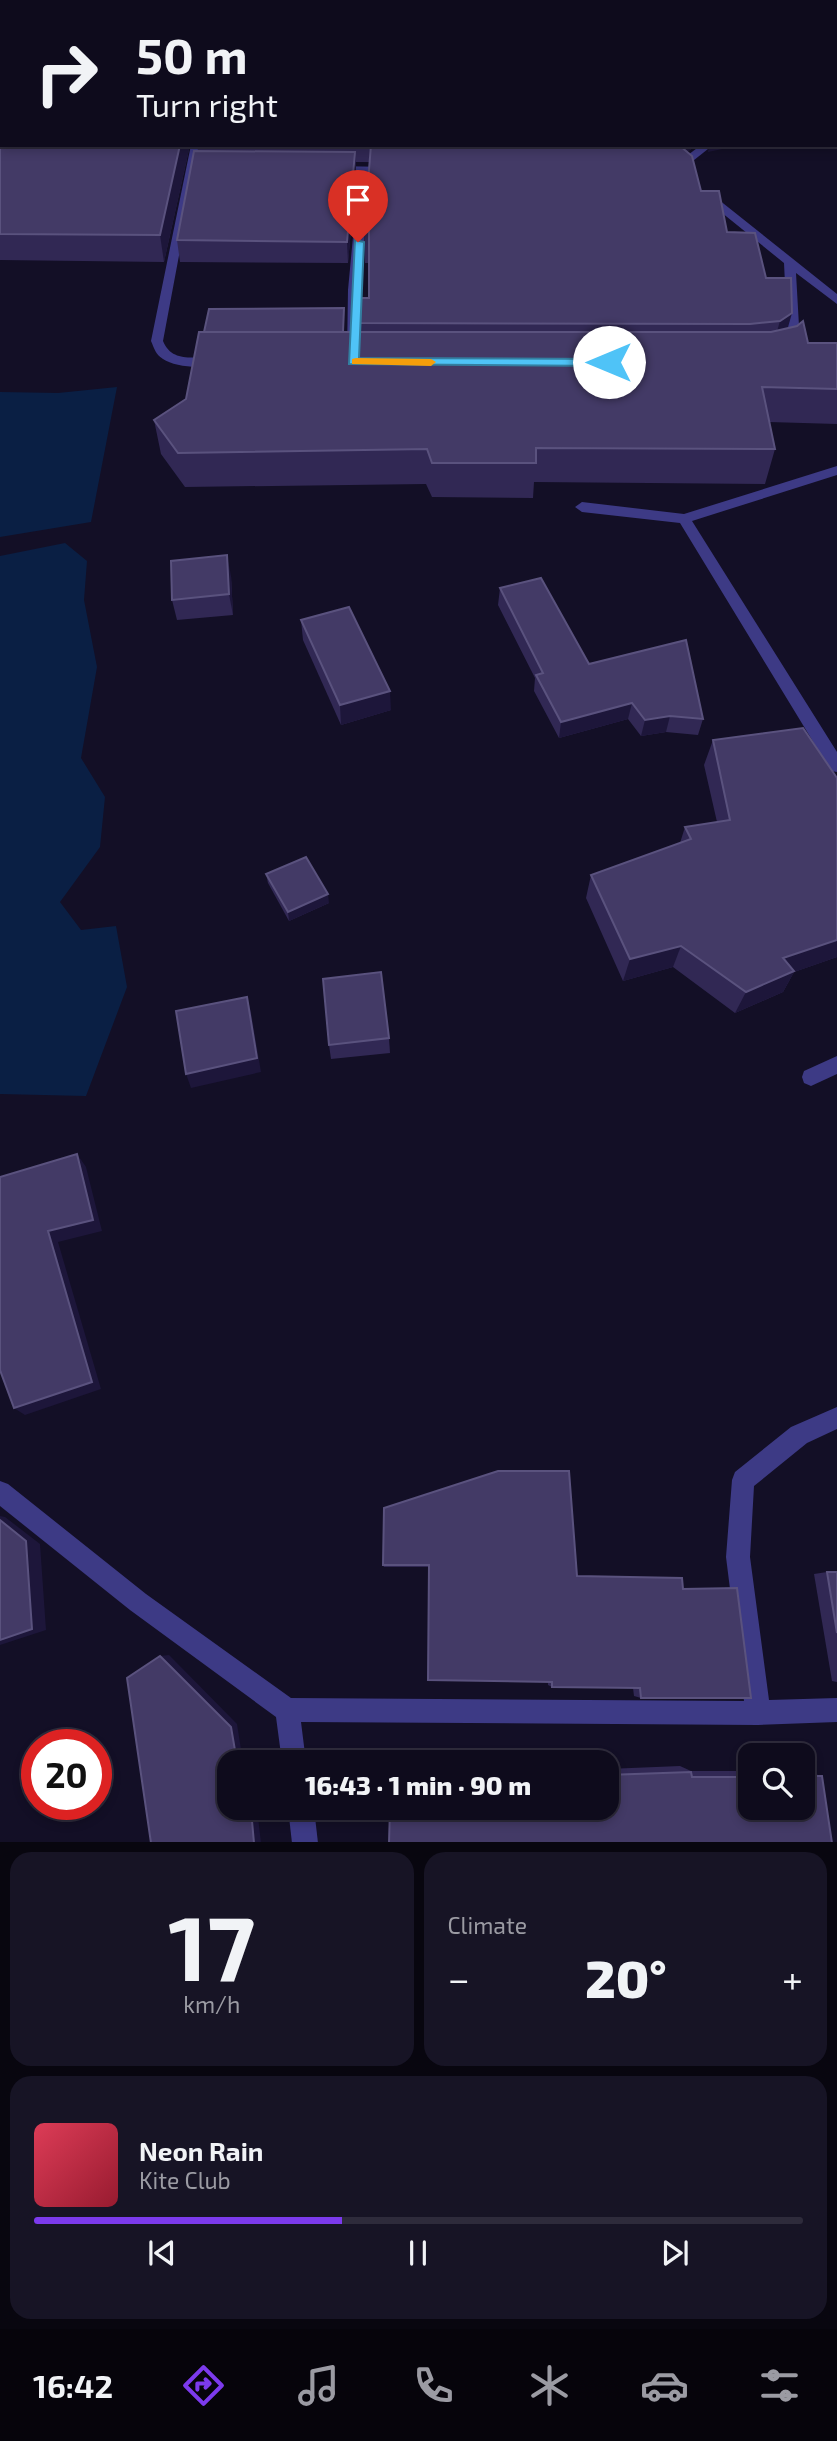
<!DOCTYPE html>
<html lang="en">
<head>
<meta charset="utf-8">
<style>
	body { margin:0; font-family:"Exo 2",sans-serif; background:#171425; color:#f1f3f6; height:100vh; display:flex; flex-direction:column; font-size:26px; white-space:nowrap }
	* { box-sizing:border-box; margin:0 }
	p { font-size:23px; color:#9b9ba3 }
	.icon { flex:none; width:38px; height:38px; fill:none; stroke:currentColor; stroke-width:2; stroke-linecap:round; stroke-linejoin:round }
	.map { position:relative; height:1842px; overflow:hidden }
	.panel { display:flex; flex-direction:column; gap:10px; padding:10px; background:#08060f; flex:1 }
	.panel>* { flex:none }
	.hud { position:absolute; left:0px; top:0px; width:838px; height:147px; box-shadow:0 4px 10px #0003,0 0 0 2px #2e2b3b; background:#0e0b1c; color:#f1f3f6; overflow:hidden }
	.controls { position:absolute; left:738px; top:1743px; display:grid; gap:14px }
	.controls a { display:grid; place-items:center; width:77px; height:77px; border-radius:14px; background:#0e0b1c; box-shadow:0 4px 10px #0003,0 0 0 2px #2e2b3b; font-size:35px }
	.speed { position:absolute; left:21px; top:1729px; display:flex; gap:14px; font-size:35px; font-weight:700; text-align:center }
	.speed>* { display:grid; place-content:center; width:91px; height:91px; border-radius:50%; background:#0e0b1c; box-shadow:0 4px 10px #0003,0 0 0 2px #2e2b3b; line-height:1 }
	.speed .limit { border:10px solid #d22; background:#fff; color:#111 }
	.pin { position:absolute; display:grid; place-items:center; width:60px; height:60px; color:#fff; margin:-72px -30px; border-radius:50% 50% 50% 0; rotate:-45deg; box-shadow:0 0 7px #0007 }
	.pin .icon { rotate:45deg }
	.me { position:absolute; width:77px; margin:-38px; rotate:270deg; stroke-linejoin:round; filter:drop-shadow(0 0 5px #0008) }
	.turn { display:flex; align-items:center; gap:24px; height:147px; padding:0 21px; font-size:32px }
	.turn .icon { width:91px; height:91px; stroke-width:2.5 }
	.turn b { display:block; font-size:49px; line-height:60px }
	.big { font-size:52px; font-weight:800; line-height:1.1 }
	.panel .tile { flex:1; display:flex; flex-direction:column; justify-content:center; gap:10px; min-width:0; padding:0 24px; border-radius:21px; background:#171425 }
	.panel .dial { align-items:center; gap:0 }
	.dial b { font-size:91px; line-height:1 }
	.song { display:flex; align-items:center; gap:21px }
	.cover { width:84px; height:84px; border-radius:10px; background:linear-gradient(135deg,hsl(350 70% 55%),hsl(350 70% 35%)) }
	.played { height:7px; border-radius:4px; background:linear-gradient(90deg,#7c3aed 40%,#2e2b3b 40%) }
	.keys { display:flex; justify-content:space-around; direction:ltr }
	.heat { display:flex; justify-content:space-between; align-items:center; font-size:38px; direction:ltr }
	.panel .tiles { flex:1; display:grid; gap:10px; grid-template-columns:1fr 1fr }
	.tile:last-child { grid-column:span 2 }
	.trip { position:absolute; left:217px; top:1750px; width:402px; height:70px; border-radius:21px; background:#0e0b1c; box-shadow:0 4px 10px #0003,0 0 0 2px #2e2b3b; font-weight:800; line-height:70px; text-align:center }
	.menu { display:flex; height:112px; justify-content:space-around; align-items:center; background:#06040b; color:#9b9ba3 }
	.menu .icon { width:49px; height:49px }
	.menu .active { color:#7c3aed }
	.menu b { font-size:32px; color:#f1f3f6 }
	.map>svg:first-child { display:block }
	.water { fill:#0a1f44 }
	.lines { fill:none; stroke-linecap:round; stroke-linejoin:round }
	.minor { fill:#3d3a85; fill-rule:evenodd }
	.wall { fill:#312854 }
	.shaded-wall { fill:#1d163a }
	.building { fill:#433a66; stroke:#5a527e; stroke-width:2 }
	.route { fill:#4fc3f7; stroke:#337fa1; stroke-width:2 }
	.slow { fill:#f59e0b }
</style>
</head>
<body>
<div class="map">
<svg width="837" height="1843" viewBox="0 0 837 1843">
	<rect width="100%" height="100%" fill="#130f26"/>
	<g class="water">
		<path d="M117 387 91 522 0 537V392L58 393Z"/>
		<path d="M65 543 87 561 84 600 97 667 81 758 105 797 100 847 60 902 81 930 116 926 127 987 86 1096 0 1094V556Z"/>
	</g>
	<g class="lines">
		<g class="minor">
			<path d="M191 145H201L196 164 213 165 218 168 213 171 195 170 163 341C173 366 200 354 220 358L222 361C211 370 176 368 163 359 156 355 154 348 151 341Z"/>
			<path d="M701 145H713L679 172H671V168Z"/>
			<path d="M332 166 391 167 396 170 391 173H370L360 290 359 355 353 359 347 355 348 290 359 173 328 171 327 169Z"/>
			<path d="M701 192H709L837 294V304L796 273 799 326 795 352H787L785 349 787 326 784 263 701 196Z"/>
			<path d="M837 466V475L692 521 837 752V772L831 771 680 523 582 512 575 507 582 502 684 514Z"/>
			<path d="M837 1056V1074L811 1086 804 1083 802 1077 804 1071Z"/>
			<path d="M837 1407V1429L807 1443 754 1486 750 1557 769 1700 837 1698V1722L758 1725 301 1722 306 1762H282L276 1717 130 1610 0 1506V1481L8 1484 146 1594 291 1698 744 1701 726 1557 732 1480 735 1472 791 1427Z"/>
			<path d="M288 1808H314L318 1843H292Z"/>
		</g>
	</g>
	<g class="wall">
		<path d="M663 0H837V110L836 2H665Z"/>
		<path d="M0 128 2 145H190L164 262 0 260Z"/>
		<path d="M197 145H697L687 152 701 191 727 232 766 278 788 328 808 343H837V424L769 422 775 449 765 484 534 482 533 498 432 497 426 484 185 487 161 454 154 420 345 332H361L360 323 369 298V263H365L364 232 370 162H356V174L348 263 180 262 177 240 198 151Z"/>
		<path d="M231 576 233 615 177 620 172 600Z"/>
		<path d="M500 588 589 664 703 719 698 735 666 732 641 736 628 719 559 738 534 691 535 678 498 605Z"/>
		<path d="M301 620 391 710 341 725 303 640Z"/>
		<path d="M713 740 837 778V957L794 972 783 992 735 1013 673 967 623 981 586 898 591 875 680 843 685 827 717 822 704 765Z"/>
		<path d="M266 874 329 903 289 921 268 883Z"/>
		<path d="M389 1038 390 1053 331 1059 329 1045Z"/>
		<path d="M384 1508 577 1576 682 1578 641 1698 634 1696 633 1688 552 1687 548 1685V1682L429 1567H384L383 1565Z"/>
		<path d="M827 1572H837V1682L832 1681 814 1574Z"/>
		<path d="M680 1766 691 1771H751V1808H803V1771L822 1776 832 1843H389L390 1808H607V1769Z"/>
	</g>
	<g class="shaded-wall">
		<path d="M180 145H190L164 262 160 235Z"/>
		<path d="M674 145H697L671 163Z"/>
		<path d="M709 145H741L708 152Z"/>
		<path d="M355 152 356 174 348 263 347 242Z"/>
		<path d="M792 313 783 345 771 352 780 321Z"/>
		<path d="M227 555 231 576 233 615 229 594Z"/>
		<path d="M390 691 391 710 341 725 340 705Z"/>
		<path d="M632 703 628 719 559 738 561 722Z"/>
		<path d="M670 716 666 732 641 736 645 720Z"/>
		<path d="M328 894 329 903 289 921 288 912Z"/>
		<path d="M837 940V957L794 972 783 992 735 1013 746 992 783 958Z"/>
		<path d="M681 946 673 967 623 981 630 959Z"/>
		<path d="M247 997 251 1012 261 1072 191 1088 186 1074Z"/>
		<path d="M77 1154 86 1167 102 1231 58 1242 101 1389 25 1415 14 1408 48 1231Z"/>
		<path d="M0 1516 5 1517 40 1544 46 1630 0 1645Z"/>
		<path d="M169 1655 237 1724 243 1762H237L160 1656Z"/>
		<path d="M253 1808H257L261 1843H254L251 1810Z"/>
	</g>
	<g class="building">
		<path d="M199 0H255L254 2H198Z"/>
		<path d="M692 0H837V85L836 2H694Z"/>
		<path d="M0 128H2V145H180L160 235 0 234Z"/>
		<path d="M371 145H679L692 156 701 191H719L727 232 755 233 766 278H791L792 313 780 321 750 324 360 323 361 298H369V232H364Z"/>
		<path d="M194 151 355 152 347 242 177 240Z"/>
		<path d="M344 308 343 332H204L209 309Z"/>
		<path d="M803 321 808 343H837V389L762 387 775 449 536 448V463H432L427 449 178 453 154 420 186 399 199 332H771L797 326Z"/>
		<path d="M227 555 229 594 172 600 171 561Z"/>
		<path d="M541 578 589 664 686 640 703 719 670 716 645 720 632 703 561 722 536 675 543 673 500 588Z"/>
		<path d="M349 607 390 691 340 705 301 620Z"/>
		<path d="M803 728 837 778V940L783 958 794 971 746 992 681 946 630 959 591 875 691 839 685 827 730 820 713 740Z"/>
		<path d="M306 857 328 894 288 912 266 874Z"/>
		<path d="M381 972 389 1038 329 1045 323 979Z"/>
		<path d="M247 997 257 1058 186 1074 176 1011Z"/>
		<path d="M77 1154 93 1220 48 1231 92 1382 14 1408 0 1370V1177Z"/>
		<path d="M498 1471H569L577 1576 682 1578 683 1589 737 1588 751 1698H641L640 1688 552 1687V1682L428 1680 429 1565H383L384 1508Z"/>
		<path d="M0 1520 26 1541 32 1629 0 1640Z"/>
		<path d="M827 1572H837V1633Z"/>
		<path d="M160 1656 231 1727 237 1762H229V1808H244V1811L251 1810 254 1843H151L127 1678Z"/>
		<path d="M691 1772 692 1777H751V1808H803V1776H822L832 1843H389L390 1808H607V1775Z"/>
	</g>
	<path class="route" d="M355 240 364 242 359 358 609 359 615 362 609 366 349 364Z"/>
	<path class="slow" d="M356 358 431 359 436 362 431 366 352 364V359Z"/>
</svg>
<div class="controls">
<a><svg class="icon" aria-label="search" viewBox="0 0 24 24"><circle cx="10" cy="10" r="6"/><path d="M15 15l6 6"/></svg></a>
</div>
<div class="speed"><div class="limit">20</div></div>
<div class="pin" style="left:358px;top:242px;background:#d93025"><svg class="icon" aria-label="arrive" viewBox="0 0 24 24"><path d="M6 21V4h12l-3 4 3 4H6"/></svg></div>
<svg class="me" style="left:609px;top:362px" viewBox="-20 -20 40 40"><circle r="19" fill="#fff"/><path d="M0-13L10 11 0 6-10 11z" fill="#4fc3f7"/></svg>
<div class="trip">16:43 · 1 min · 90 m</div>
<div class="hud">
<div class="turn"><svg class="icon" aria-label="right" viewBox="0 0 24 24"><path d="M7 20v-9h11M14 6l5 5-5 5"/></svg><div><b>50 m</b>Turn right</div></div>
</div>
</div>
<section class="panel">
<div class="tiles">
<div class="tile dial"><b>17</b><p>km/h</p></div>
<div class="tile"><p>Climate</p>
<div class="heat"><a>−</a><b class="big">20°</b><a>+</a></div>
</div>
<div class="tile">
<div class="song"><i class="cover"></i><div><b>Neon Rain</b><p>Kite Club</p></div></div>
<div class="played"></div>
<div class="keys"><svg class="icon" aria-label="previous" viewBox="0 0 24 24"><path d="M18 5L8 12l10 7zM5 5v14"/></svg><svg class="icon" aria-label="pause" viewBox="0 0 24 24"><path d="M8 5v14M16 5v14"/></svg><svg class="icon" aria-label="next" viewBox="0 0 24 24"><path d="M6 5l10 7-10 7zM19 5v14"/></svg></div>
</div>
</div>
</section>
<nav class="menu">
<b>16:42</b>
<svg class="icon active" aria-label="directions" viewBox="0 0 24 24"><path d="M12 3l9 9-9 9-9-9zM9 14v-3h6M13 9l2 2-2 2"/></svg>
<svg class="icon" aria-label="music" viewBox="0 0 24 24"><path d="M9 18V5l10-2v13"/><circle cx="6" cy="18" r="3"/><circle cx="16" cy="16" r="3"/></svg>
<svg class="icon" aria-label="phone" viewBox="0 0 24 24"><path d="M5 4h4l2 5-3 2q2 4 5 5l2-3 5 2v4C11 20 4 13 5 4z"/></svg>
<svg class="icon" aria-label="climate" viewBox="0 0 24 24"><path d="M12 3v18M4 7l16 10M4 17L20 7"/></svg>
<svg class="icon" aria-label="car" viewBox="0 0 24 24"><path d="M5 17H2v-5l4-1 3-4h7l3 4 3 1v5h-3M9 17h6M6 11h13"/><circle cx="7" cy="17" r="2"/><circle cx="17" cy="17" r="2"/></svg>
<svg class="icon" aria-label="filters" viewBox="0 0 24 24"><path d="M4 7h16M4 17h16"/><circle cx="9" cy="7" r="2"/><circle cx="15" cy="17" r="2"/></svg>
</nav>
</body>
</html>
